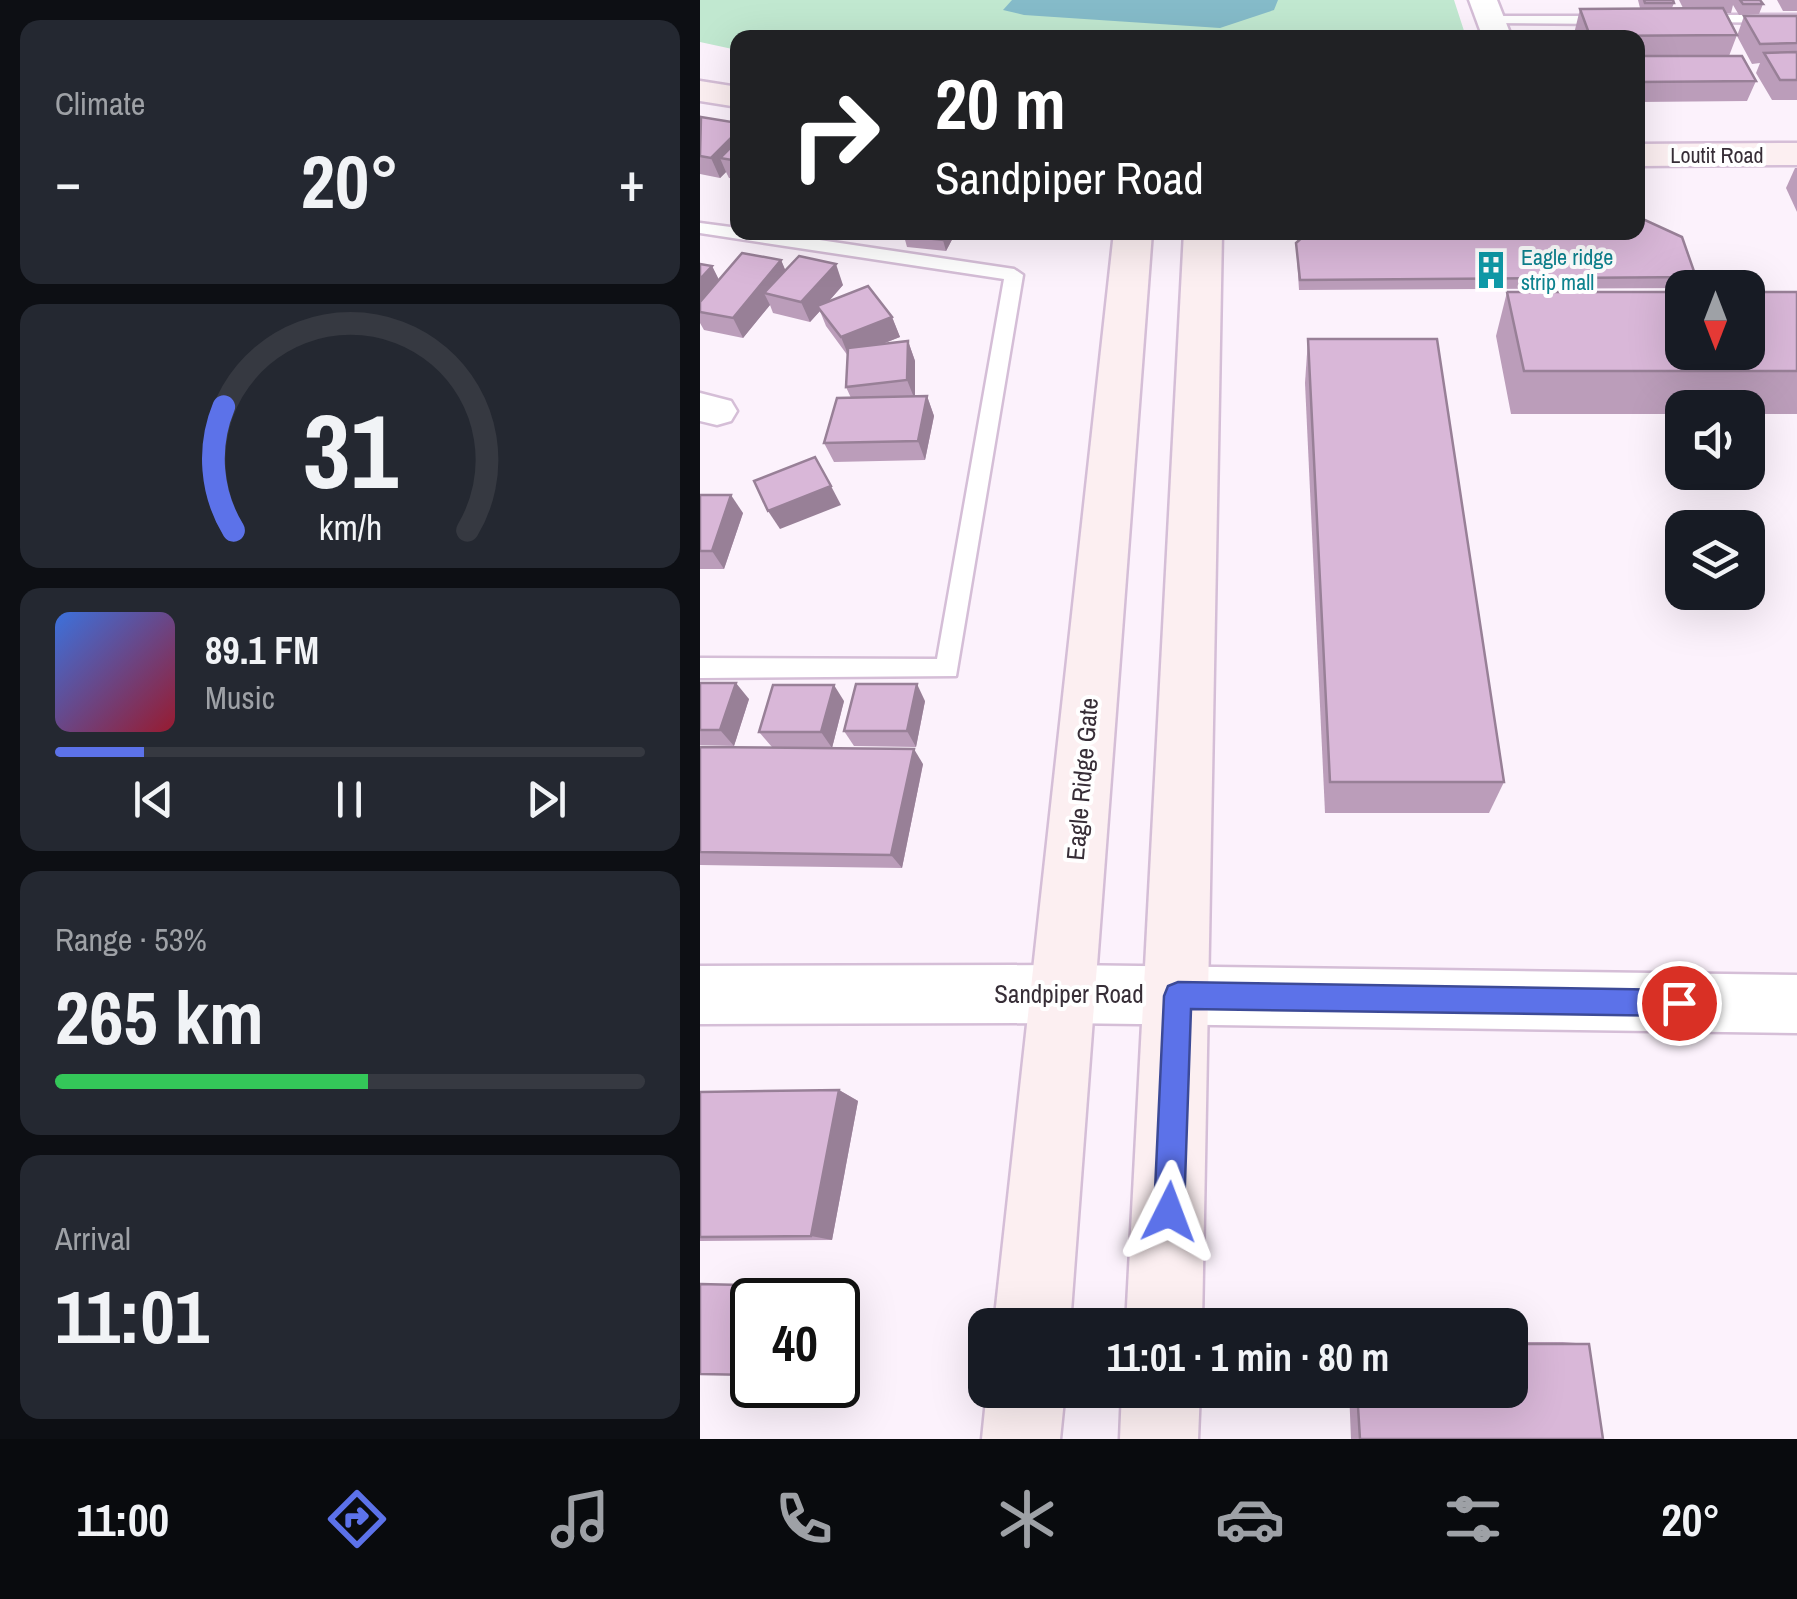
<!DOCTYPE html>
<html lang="en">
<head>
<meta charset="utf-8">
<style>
	body { margin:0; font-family:"Archivo Narrow",sans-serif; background:#242831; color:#f1f3f6; height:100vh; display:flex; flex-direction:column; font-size:38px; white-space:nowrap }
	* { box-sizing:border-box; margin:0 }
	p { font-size:32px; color:#9ea1a6 }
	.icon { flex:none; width:55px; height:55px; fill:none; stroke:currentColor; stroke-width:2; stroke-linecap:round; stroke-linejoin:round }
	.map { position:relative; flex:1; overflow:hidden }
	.panel { display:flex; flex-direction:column; gap:20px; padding:20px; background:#0d0f14; width:700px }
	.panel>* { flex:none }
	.banner { position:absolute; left:30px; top:30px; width:915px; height:210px; border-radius:20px; box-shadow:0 10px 40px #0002; background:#202124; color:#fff; overflow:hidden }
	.needle { width:65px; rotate:180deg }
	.fabs { position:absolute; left:965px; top:270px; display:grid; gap:20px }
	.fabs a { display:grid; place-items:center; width:100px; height:100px; border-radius:20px; background:#171b24; box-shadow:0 10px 40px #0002; font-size:50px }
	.speed { position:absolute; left:30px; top:1278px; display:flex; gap:20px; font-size:50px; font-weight:700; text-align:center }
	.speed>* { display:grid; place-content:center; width:130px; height:130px; border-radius:50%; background:#171b24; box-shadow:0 10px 40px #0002; line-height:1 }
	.speed .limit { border:5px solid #111; border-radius:15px; background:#fff; color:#111 }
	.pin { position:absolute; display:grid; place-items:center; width:85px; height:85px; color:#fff; margin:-42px; border:5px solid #fff; border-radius:50%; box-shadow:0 2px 10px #0007 }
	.me { position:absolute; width:110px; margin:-55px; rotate:3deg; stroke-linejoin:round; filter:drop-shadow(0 0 8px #0008) }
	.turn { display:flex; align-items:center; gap:35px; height:210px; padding:0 40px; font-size:45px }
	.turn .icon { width:130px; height:130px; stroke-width:2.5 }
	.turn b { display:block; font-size:70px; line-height:85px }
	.big { font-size:75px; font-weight:800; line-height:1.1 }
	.panel .card { flex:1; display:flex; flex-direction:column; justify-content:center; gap:15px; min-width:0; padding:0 35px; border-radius:20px; background:#242831 }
	.panel .dial { align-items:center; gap:0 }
	.dial svg { height:260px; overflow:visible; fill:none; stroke:#363941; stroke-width:7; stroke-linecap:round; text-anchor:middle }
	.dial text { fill:#f1f3f6; stroke:none }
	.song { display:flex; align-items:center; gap:30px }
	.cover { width:120px; height:120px; border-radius:15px; background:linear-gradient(135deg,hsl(220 70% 55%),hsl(350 70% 35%)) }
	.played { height:10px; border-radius:5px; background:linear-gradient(90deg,#5c72e9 15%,#363941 15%) }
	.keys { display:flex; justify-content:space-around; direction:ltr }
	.heat { display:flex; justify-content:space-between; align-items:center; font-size:55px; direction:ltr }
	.charge { height:15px; border-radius:8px; background:linear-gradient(90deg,#34c759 53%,#363941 0) }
	.trip { position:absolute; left:268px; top:1308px; width:560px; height:100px; border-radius:20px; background:#171b24; box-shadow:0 10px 40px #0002; font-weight:800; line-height:100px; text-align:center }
	.tabs { display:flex; height:160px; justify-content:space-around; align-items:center; background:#090b0e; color:#9ea1a6 }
	.tabs .icon { width:70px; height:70px }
	.tabs .on { color:#5c72e9 }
	.tabs b { font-size:45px; color:#f1f3f6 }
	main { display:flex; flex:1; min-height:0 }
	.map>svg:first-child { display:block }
	.green { fill:#c1e8d0 }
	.water { fill:#85bbc9 }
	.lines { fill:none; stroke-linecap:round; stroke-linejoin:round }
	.lane-casing { stroke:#d5bed7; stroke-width:5 }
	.street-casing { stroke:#d5bed7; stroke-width:5 }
	.secondary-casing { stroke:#d5bed7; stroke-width:5 }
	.lane { fill:#fff; fill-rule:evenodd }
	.street { fill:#fff; fill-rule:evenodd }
	.secondary { fill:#fceff1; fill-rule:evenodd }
	.wall { fill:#bb9dba }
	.shaded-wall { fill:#988097 }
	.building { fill:#d9b7d8; stroke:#988097; stroke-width:2.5 }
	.route { fill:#5c72e9; stroke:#3c4a97; stroke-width:2.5 }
	.labels { text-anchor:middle; stroke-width:8; stroke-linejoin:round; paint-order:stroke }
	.far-street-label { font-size:22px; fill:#372e37; stroke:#fff }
	.far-culture-label { font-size:22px; fill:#0d838f; stroke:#fff; text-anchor:start }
	.street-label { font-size:25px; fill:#372e37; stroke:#fff }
</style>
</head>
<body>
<main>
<section class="panel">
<div class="card"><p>Climate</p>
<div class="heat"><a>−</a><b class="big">20°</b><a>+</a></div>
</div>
<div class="card dial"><svg viewBox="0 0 100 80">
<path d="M14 69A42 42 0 1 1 86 69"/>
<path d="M14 69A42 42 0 0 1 11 31" stroke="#5c72e9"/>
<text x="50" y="56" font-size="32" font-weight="700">31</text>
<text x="50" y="72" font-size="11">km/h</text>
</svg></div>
<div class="card">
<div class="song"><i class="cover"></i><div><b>89.1 FM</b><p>Music</p></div></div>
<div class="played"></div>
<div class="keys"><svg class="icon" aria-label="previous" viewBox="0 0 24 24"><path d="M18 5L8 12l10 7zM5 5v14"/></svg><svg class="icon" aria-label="pause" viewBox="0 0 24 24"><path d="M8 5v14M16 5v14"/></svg><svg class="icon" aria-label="next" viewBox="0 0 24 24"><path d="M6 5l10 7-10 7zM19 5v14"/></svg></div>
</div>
<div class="card"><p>Range · 53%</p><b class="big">265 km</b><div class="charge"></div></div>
<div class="card"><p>Arrival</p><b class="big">11:01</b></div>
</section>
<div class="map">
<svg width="1097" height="1439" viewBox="0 0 1097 1439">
	<rect width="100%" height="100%" fill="#fcf2fc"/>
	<path class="green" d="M0 0H754L766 37 38 38 37 50 0 42Z"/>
	<path class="water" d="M312 0H578L574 10 520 28 324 15 303 10Z"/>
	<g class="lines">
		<g class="lane-casing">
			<g id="lane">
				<path d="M997 15H1097V23L992 22V16Z"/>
				<path d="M792 16H907L914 20 907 24 787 23 785 20Z"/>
				<path d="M0 223 38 228V232H66L314 269 323 275 256 676 0 678V658L237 659 304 279 0 233Z"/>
			</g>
		</g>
		<g class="street-casing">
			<g id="street">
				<path d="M769 0H797L812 38H783Z"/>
				<path d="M0 393 31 401 37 411 31 421 17 425 0 421Z"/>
				<path d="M363 965 1097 975V1033L363 1023 0 1024V966Z"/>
			</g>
		</g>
		<g class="secondary-casing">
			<g id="secondary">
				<path d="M0 81 38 87V107L0 101Z"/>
				<path d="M1097 143V165L938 166V144Z"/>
				<path d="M414 232H452L370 1325H294Z"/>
				<path d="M484 232H522L502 1325H426Z"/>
				<path d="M287 1390H365L360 1439H282Z"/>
				<path d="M422 1390H500L498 1439H420Z"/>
			</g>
		</g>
		<use href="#lane" class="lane"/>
		<use href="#street" class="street"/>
		<use href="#secondary" class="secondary"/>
	</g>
	<g class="wall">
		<path d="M938 0H973L974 3 972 8H983L979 0H1060L1063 4 1059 14 1039 15 1033 5 1031 13H1025L1037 35 1029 56 1056 81 1047 101 938 102V38H873L880 9 940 8Z"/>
		<path d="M1077 0H1097V11H1083Z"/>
		<path d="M1044 16H1097V100H1072L1056 73 1060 63 1052 64 1037 36Z"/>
		<path d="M0 118 38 123V179L29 178 26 172 20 178 0 174Z"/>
		<path d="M1095 168H1097V212L1086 188Z"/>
		<path d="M206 232H256L246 251 207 247 204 236Z"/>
		<path d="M596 243 996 277 991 288 599 290Z"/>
		<path d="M81 260 85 270 143 285 129 301 192 317 200 337 182 344 208 341 215 361V397L227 396 234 416 225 460 134 462 124 443 151 398 146 387 148 356 126 326 120 311 110 322 73 313 70 305 43 338 4 330 0 323V264L12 266 19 280Z"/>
		<path d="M807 292H1097V414H1048V408H982V414H811L796 336Z"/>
		<path d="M608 339 804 782 789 813H625L605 383Z"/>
		<path d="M0 495 43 513 24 569H0Z"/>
		<path d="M0 683 49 699 34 746 0 745Z"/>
		<path d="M144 701 132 748 72 747 59 732Z"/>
		<path d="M225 701 216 747 154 746 144 731Z"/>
		<path d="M0 747 223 764 202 868 0 865Z"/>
		<path d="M139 1090 158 1101 132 1240 0 1241V1092Z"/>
		<path d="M810 1342H863L889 1344 903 1439H651L649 1390H810Z"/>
	</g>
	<g class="shaded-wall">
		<path d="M38 131V160L20 158 26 172 20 178 11 158Z"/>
		<path d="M248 232H256L246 251 243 240Z"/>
		<path d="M81 260 90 281 64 293 70 305 43 338 33 318Z"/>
		<path d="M136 264 143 285 121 310 117 306 120 311 110 322 101 302Z"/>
		<path d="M12 266 22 286 0 311V279Z"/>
		<path d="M192 317 200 337 149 357 141 337Z"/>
		<path d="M208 341 215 361V400L207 380Z"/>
		<path d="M227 396 234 416 225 460 218 441Z"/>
		<path d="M131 486 141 505 80 529 68 511Z"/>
		<path d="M31 495 43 513 24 569 12 551Z"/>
		<path d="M36 683 49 699 34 746 20 730Z"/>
		<path d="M217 684 225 701 216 747 207 731Z"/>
		<path d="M134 685 144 701 132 748 121 732Z"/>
		<path d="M214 749 223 764 202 868 191 855Z"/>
		<path d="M139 1090 158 1101 132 1240 111 1236Z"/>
		<path d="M82 1286 98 1287 95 1300H79Z"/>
	</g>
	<g class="building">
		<path d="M944 0H973L974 3H945Z"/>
		<path d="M1040 0H1060L1063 4H1043Z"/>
		<path d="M1023 8 1037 35 890 36 880 9Z"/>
		<path d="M1044 16H1097V43L1060 44Z"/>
		<path d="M1097 52V80H1080L1064 53Z"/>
		<path d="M938 56H1042L1056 81 938 82Z"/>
		<path d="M1 117 38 123V131L11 158 0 156Z"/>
		<path d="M38 140V161L20 158Z"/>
		<path d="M938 220H945L982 237 996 277 600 280 596 243 608 232H938Z"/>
		<path d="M206 232H248L243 240 204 236Z"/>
		<path d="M42 253 81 260 33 318 0 312V302Z"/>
		<path d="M99 256 136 264 101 302 64 293Z"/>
		<path d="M0 264 12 266 0 279Z"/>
		<path d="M168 286 192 317 141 337 117 306Z"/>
		<path d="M807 292H982V352H1048V292H1097V371H824Z"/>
		<path d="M608 339H737L804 782H630Z"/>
		<path d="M208 341 207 380 146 387 148 348Z"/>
		<path d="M227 396 218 441 124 443 137 398Z"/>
		<path d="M115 457 131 486 68 511 54 481Z"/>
		<path d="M0 495H31L12 551H0Z"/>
		<path d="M0 683H36L20 730H0Z"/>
		<path d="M156 684H217L207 731H144Z"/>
		<path d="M73 685H134L121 732H59Z"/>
		<path d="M0 747 214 749 191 855 0 852Z"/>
		<path d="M139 1090 111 1236 0 1237V1092Z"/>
		<path d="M0 1284 82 1286 79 1300H52V1375L0 1374Z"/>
		<path d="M810 1344H889L903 1439H660L657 1390H810Z"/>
	</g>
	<path class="route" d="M478 982 979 990 988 994 992 1003 988 1012 979 1016 491 1009 484 1212 480 1222 469 1226 459 1222 454 1212 464 996 468 986Z"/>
	<defs>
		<g id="building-bare" transform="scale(3)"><path d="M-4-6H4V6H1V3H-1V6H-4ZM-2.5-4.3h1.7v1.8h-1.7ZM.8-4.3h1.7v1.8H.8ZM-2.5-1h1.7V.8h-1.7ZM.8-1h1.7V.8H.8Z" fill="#0f9aa8" stroke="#fff" stroke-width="2.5" paint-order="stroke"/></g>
	</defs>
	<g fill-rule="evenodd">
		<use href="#building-bare" x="791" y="270"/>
	</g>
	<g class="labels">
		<g class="far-street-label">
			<text x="1017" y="163">Loutit Road</text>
		</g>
		<g class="far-culture-label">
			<text x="821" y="265">Eagle ridge<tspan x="821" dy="25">strip mall</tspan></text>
		</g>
		<g class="street-label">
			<text transform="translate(382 779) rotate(-85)" y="9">Eagle Ridge Gate</text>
			<text x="369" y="1003">Sandpiper Road</text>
		</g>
	</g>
</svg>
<div class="fabs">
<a><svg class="needle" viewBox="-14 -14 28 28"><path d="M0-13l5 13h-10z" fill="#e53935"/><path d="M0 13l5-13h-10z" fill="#9ea1a6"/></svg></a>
<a><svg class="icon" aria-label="sound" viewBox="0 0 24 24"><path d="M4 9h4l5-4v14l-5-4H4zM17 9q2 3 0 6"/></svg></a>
<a><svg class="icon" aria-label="layers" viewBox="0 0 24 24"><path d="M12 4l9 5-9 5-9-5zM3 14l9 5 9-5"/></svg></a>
</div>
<div class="speed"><div class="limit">40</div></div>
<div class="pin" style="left:979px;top:1003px;background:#d93025"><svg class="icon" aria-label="arrive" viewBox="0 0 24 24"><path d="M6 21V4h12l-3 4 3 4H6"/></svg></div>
<svg class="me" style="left:469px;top:1212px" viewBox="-20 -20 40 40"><path d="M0-17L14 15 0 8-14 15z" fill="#5c72e9" stroke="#fff" stroke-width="4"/></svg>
<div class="trip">11:01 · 1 min · 80 m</div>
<div class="banner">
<div class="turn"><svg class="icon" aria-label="right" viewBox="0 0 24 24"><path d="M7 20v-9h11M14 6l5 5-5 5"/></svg><div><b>20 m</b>Sandpiper Road</div></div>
</div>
</div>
</main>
<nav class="tabs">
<b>11:00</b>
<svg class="icon on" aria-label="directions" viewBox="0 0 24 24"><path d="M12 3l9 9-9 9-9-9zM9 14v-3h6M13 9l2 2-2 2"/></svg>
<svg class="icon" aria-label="music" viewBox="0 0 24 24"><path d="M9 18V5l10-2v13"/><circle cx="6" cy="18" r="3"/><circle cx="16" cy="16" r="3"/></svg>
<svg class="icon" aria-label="phone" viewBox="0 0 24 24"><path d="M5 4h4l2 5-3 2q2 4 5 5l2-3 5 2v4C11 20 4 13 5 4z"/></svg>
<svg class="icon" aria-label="climate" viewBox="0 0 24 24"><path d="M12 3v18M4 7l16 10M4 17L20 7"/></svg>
<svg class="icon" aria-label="car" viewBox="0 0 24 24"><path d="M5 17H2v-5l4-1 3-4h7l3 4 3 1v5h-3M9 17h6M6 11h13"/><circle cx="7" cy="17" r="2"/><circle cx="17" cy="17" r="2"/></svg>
<svg class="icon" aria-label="filters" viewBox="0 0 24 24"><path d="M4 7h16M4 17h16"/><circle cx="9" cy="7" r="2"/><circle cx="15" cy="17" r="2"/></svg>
<b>20°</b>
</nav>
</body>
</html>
